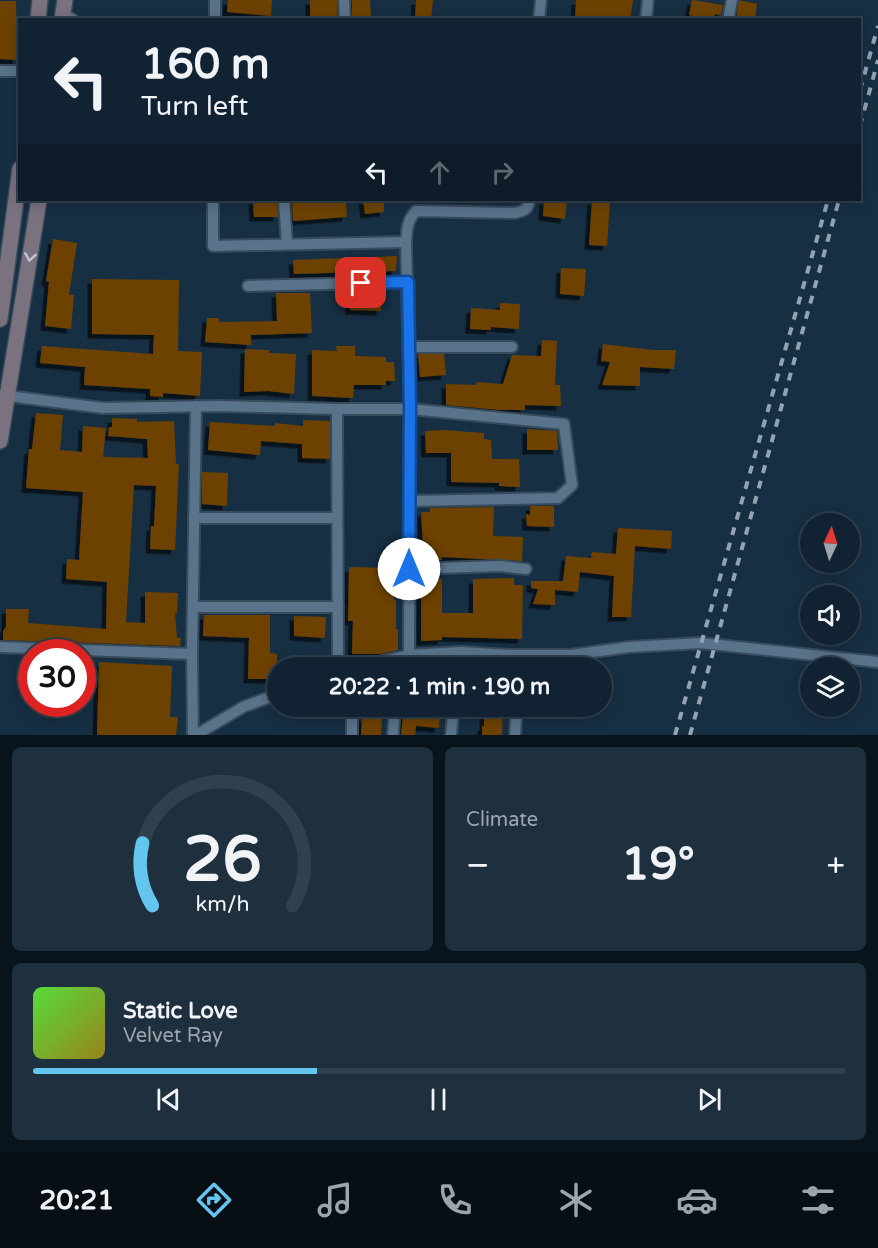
<!DOCTYPE html>
<html lang="en">
<head>
<meta charset="utf-8">
<style>
	body { margin:0; font-family:"Varela Round",sans-serif; background:#1e2f3e; color:#f1f3f6; height:100vh; display:flex; flex-direction:column; font-size:22px; white-space:nowrap }
	* { box-sizing:border-box; margin:0 }
	p { font-size:20px; color:#9ca4ac }
	.icon { flex:none; width:33px; height:33px; fill:none; stroke:currentColor; stroke-width:2; stroke-linecap:round; stroke-linejoin:round }
	.map { position:relative; height:735px; overflow:hidden }
	.panel { display:flex; flex-direction:column; gap:12px; padding:12px; background:#09131c; flex:1 }
	.panel>* { flex:none }
	.guide { position:absolute; left:18px; top:18px; width:843px; height:183px; border-radius:0px; box-shadow:0 3px 15px #0003,0 0 0 2px #30404d; background:#112332; color:#f1f3f6; overflow:hidden }
	.needle { width:39px; rotate:4deg }
	.controls { position:absolute; left:800px; top:513px; display:grid; gap:12px }
	.controls a { display:grid; place-items:center; width:60px; height:60px; border-radius:50%; background:#112332; box-shadow:0 3px 15px #0003,0 0 0 2px #30404d; font-size:30px }
	.speed { position:absolute; left:18px; top:639px; display:flex; gap:12px; font-size:30px; font-weight:700; text-align:center }
	.speed>* { display:grid; place-content:center; width:78px; height:78px; border-radius:50%; background:#112332; box-shadow:0 3px 15px #0003,0 0 0 2px #30404d; line-height:1 }
	.speed .limit { border:9px solid #d22; background:#fff; color:#111 }
	.pin { position:absolute; display:grid; place-items:center; width:51px; height:51px; color:#fff; margin:-26px; border-radius:12px; box-shadow:0 3px 9px #0006 }
	.me { position:absolute; width:66px; margin:-33px; rotate:0deg; stroke-linejoin:round; filter:drop-shadow(0 0 4px #0008) }
	.turn { display:flex; align-items:center; gap:21px; height:126px; padding:0 24px; font-size:27px }
	.turn .icon { width:78px; height:78px; stroke-width:2.5 }
	.turn b { display:block; font-size:42px; line-height:51px }
	.lanes { display:flex; align-items:center; height:57px; padding:0 24px; background:#0003; justify-content:center; gap:30px; direction:ltr }
	.lanes .off { opacity:.35 }
	.big { font-size:45px; font-weight:800; line-height:1.1 }
	.panel .widget { flex:1; display:flex; flex-direction:column; justify-content:center; gap:9px; min-width:0; padding:0 21px; border-radius:9px; background:#1e2f3e }
	.panel .dial { align-items:center; gap:0 }
	.dial svg { height:156px; overflow:visible; fill:none; stroke:#30404d; stroke-width:7; stroke-linecap:round; text-anchor:middle }
	.dial text { fill:#f1f3f6; stroke:none }
	.song { display:flex; align-items:center; gap:18px }
	.cover { width:72px; height:72px; border-radius:9px; background:linear-gradient(135deg,hsl(110 70% 55%),hsl(50 70% 35%)) }
	.played { height:6px; border-radius:3px; background:linear-gradient(90deg,#64c5ee 35%,#30404d 35%) }
	.keys { display:flex; justify-content:space-around; direction:ltr }
	.heat { display:flex; justify-content:space-between; align-items:center; font-size:33px; direction:ltr }
	.panel .tiles { flex:1; display:grid; gap:12px; grid-template-columns:1fr 1fr }
	.widget:last-child { grid-column:span 2 }
	.trip { position:absolute; left:267px; top:657px; width:345px; height:60px; border-radius:30px; background:#112332; box-shadow:0 3px 15px #0003,0 0 0 2px #30404d; font-weight:800; line-height:60px; text-align:center }
	.menu { display:flex; height:96px; justify-content:space-around; align-items:center; background:#070e14; color:#9ca4ac }
	.menu .icon { width:42px; height:42px }
	.menu .active { color:#64c5ee }
	.menu b { font-size:27px; color:#f1f3f6 }
	.map>svg:first-child { display:block }
	.building { fill:#6d4200; filter:url(#shadow) }
	.lines { fill:none; stroke-linecap:round; stroke-linejoin:round }
	.service-casing { stroke:#384b5c; stroke-width:8 }
	.minor-casing { stroke:#384b5c; stroke-width:14 }
	.secondary-casing { stroke:#384b5c; stroke-width:18 }
	.service { stroke:#59738a; stroke-width:5 }
	.minor { stroke:#59738a; stroke-width:10 }
	.secondary { stroke:#7b727f; stroke-width:15 }
	.rail { stroke:#93a3b2; stroke-width:4; stroke-dasharray:8 8; stroke-linecap:butt }
	.oneway { stroke:#c2c6d2 }
	.route-casing { stroke:#114b97; stroke-width:15 }
	.route { stroke:#1a73e8; stroke-width:10 }
</style>
</head>
<body>
<div class="map">
<svg width="878" height="735" viewBox="0 0 878 735">
	<defs>
		<filter id="shadow"><feDropShadow dx="-4.5" dy="4.5" stdDeviation="0" flood-color="#0009"/></filter>
	</defs>
	<rect width="100%" height="100%" fill="#172f43"/>
	<g class="building">
		<path d="M228 0H272L271 16 227 12Z"/>
		<path d="M310 0H337V19L310 20Z"/>
		<path d="M352 0H370L371 18H352Z"/>
		<path d="M416 0H433L431 20H415Z"/>
		<path d="M576 0H633L630 20 575 19Z"/>
		<path d="M692 0 723 5 721 15 715 14 714 20 689 15Z"/>
		<path d="M739 0 757 4 755 20H736Z"/>
		<path d="M0 1H16L17 60 0 59Z"/>
		<path d="M253 200H277L278 217H254Z"/>
		<path d="M292 200H346L347 217 293 221Z"/>
		<path d="M363 200H384V212L365 214Z"/>
		<path d="M544 200H567L565 219 543 216Z"/>
		<path d="M592 200H610L607 246 589 245Z"/>
		<path d="M53 239 77 243 69 295H74L71 329 45 326 49 282 46 281Z"/>
		<path d="M397 256 396 271 294 274 293 260Z"/>
		<path d="M561 268 586 269 584 296 560 294Z"/>
		<path d="M92 279 179 280 178 351 202 352 200 396 163 393V397L150 396V389L84 385 85 367 40 363 42 346 153 354 154 335 92 334Z"/>
		<path d="M349 292H381V311L350 310Z"/>
		<path d="M276 293H310L312 333 251 335V345L205 342 207 318H219V322L277 321Z"/>
		<path d="M500 303 520 304 519 329 491 327V330L470 329 471 308 500 310Z"/>
		<path d="M542 340 557 341 555 385H560L561 406 525 405V410H500L446 405V384L476 385 477 382 503 384 512 355 541 356Z"/>
		<path d="M603 344 653 350H676L674 369 640 367V386L602 385 610 362 601 361Z"/>
		<path d="M336 346H355V356L386 357V362H394L395 381H386V385H354L353 398 312 396V350L337 351Z"/>
		<path d="M245 349 269 350V353L296 354 294 394 268 391 244 392Z"/>
		<path d="M418 354H444L446 375 420 377Z"/>
		<path d="M36 413 63 415 60 450 82 452 83 426 106 428 103 457 148 458 147 439 108 436 109 427H112V418L137 419V422L174 421 176 464H179L175 550 150 549 151 526H154L156 486 134 485 126 622 145 623V592L178 593 177 613H175L177 638H181L180 646 3 640V631L6 627V609H29L28 623 106 629 107 582 66 579 67 559 79 560 83 492 26 488 29 449H32Z"/>
		<path d="M303 420 330 421V459L302 458V444L261 441 260 455 208 450 210 422 275 426V423L303 426Z"/>
		<path d="M527 429 557 431 558 450H527Z"/>
		<path d="M443 430 484 433V439L491 440 492 459H519L520 487 499 486V483L451 482V453H426L425 431Z"/>
		<path d="M202 472 228 473 227 506 202 504Z"/>
		<path d="M530 506H554V527L527 526 526 514 530 515Z"/>
		<path d="M494 507 493 536 523 537 522 561 442 557V560L424 561 421 512H430V508Z"/>
		<path d="M618 528 672 531 671 549 635 546 631 617H612L614 576 580 572 578 592 555 590V605L533 604 538 589 531 588V581H563L566 556 591 558 592 552 616 554Z"/>
		<path d="M349 567 394 568V600H396V629H398V650L380 654H352L353 621H348Z"/>
		<path d="M514 578V585H523L522 639 442 637V640L421 641V579H442V613H473V579Z"/>
		<path d="M204 615H270V653L277 654V679H248L249 638 203 636Z"/>
		<path d="M294 616 326 617 325 638 294 636Z"/>
		<path d="M99 662 172 666 170 717H178L176 735H97Z"/>
		<path d="M404 706H420V709L440 711 439 728 416 726 415 735H401Z"/>
		<path d="M484 706H503L502 735H482V726H484Z"/>
		<path d="M362 717 382 718 381 735H361Z"/>
	</g>
	<g class="lines">
		<g class="service-casing">
			<path id="service" d="M65 11 78 20"/>
		</g>
		<g class="minor-casing">
			<g id="minor">
				<path d="M344 0 345 20"/>
				<path d="M215 20V0"/>
				<path d="M539 20 541 0"/>
				<path d="M646 20 648 0"/>
				<path d="M728 20 732 0"/>
				<path d="M0 71H20"/>
				<path d="M213 200V246L406 242"/>
				<path d="M284 200 287 244"/>
				<path d="M248 286 408 282"/>
				<path d="M409 347H512"/>
				<path d="M0 395 103 408 221 406 337 409 338 668"/>
				<path d="M337 409H410L564 424 572 485 558 498 410 501"/>
				<path d="M194 518H337"/>
				<path d="M409 569 500 566 526 569"/>
				<path d="M193 607H338"/>
				<path d="M0 647 192 654"/>
				<path d="M409 655 410 409 406 242C407 230 407 220 416 211L515 213C524 211 529 209 529 200"/>
				<path d="M352 668 409 655 461 652 510 655H571L629 647 701 643 878 662"/>
				<path d="M459 668 461 652"/>
				<path d="M352 706V735"/>
				<path d="M193 735 192 654 196 406"/>
				<path d="M196 735 243 707 278 694"/>
				<path d="M393 735 395 706"/>
				<path d="M451 735 454 706"/>
				<path d="M515 735 517 706"/>
			</g>
		</g>
		<g class="secondary-casing">
			<g id="secondary">
				<path d="M38 20 40 0"/>
				<path d="M62 20 65 0"/>
				<path d="M0 319 20 169"/>
				<path d="M0 441 39 200"/>
			</g>
		</g>
		<use href="#service" class="service"/>
		<use href="#minor" class="minor"/>
		<use href="#secondary" class="secondary"/>
		<g class="rail">
			<path d="M860 90 878 26"/>
			<path d="M860 126 878 60"/>
			<path d="M675 735 828 200"/>
			<path d="M690 735 839 200"/>
		</g>
	</g>
	<defs><path id="oneway-chevron" d="M-2-3.5L2.5 0L-2 3.5" fill="none" stroke-width="1.6" stroke-linecap="round" stroke-linejoin="round" transform="scale(1.5)"/></defs>
	<use class="oneway" href="#oneway-chevron" transform="translate(30 257) rotate(99)"/>
	<g class="lines">
		<g class="route-casing">
			<path id="route" d="M361 283 408 282 410 409 409 569"/>
		</g>
		<use href="#route" class="route"/>
	</g>
</svg>
<div class="controls">
<a><svg class="needle" viewBox="-14 -14 28 28"><path d="M0-13l5 13h-10z" fill="#e53935"/><path d="M0 13l5-13h-10z" fill="#9ca4ac"/></svg></a>
<a><svg class="icon" aria-label="sound" viewBox="0 0 24 24"><path d="M4 9h4l5-4v14l-5-4H4zM17 9q2 3 0 6"/></svg></a>
<a><svg class="icon" aria-label="layers" viewBox="0 0 24 24"><path d="M12 4l9 5-9 5-9-5zM3 14l9 5 9-5"/></svg></a>
</div>
<div class="speed"><div class="limit">30</div></div>
<div class="pin" style="left:361px;top:283px;background:#d93025"><svg class="icon" aria-label="arrive" viewBox="0 0 24 24"><path d="M6 21V4h12l-3 4 3 4H6"/></svg></div>
<svg class="me" style="left:409px;top:569px" viewBox="-20 -20 40 40"><circle r="19" fill="#fff"/><path d="M0-13L10 11 0 6-10 11z" fill="#1a73e8"/></svg>
<div class="trip">20:22 · 1 min · 190 m</div>
<div class="guide">
<div class="turn"><svg class="icon" aria-label="left" viewBox="0 0 24 24"><path d="M17 20v-9H6M10 6l-5 5 5 5"/></svg><div><b>160 m</b>Turn left</div></div>
<div class="lanes"><svg class="icon" aria-label="left" viewBox="0 0 24 24"><path d="M17 20v-9H6M10 6l-5 5 5 5"/></svg><svg class="icon off" aria-label="ahead" viewBox="0 0 24 24"><path d="M12 20V5M6 11l6-6 6 6"/></svg><svg class="icon off" aria-label="right" viewBox="0 0 24 24"><path d="M7 20v-9h11M14 6l5 5-5 5"/></svg></div>
</div>
</div>
<section class="panel">
<div class="tiles">
<div class="widget dial"><svg viewBox="0 0 100 80">
<path d="M14 69A42 42 0 1 1 86 69"/>
<path d="M14 69A42 42 0 0 1 9 37" stroke="#64c5ee"/>
<text x="50" y="56" font-size="32" font-weight="700">26</text>
<text x="50" y="72" font-size="11">km/h</text>
</svg></div>
<div class="widget"><p>Climate</p>
<div class="heat"><a>−</a><b class="big">19°</b><a>+</a></div>
</div>
<div class="widget">
<div class="song"><i class="cover"></i><div><b>Static Love</b><p>Velvet Ray</p></div></div>
<div class="played"></div>
<div class="keys"><svg class="icon" aria-label="previous" viewBox="0 0 24 24"><path d="M18 5L8 12l10 7zM5 5v14"/></svg><svg class="icon" aria-label="pause" viewBox="0 0 24 24"><path d="M8 5v14M16 5v14"/></svg><svg class="icon" aria-label="next" viewBox="0 0 24 24"><path d="M6 5l10 7-10 7zM19 5v14"/></svg></div>
</div>
</div>
</section>
<nav class="menu">
<b>20:21</b>
<svg class="icon active" aria-label="directions" viewBox="0 0 24 24"><path d="M12 3l9 9-9 9-9-9zM9 14v-3h6M13 9l2 2-2 2"/></svg>
<svg class="icon" aria-label="music" viewBox="0 0 24 24"><path d="M9 18V5l10-2v13"/><circle cx="6" cy="18" r="3"/><circle cx="16" cy="16" r="3"/></svg>
<svg class="icon" aria-label="phone" viewBox="0 0 24 24"><path d="M5 4h4l2 5-3 2q2 4 5 5l2-3 5 2v4C11 20 4 13 5 4z"/></svg>
<svg class="icon" aria-label="climate" viewBox="0 0 24 24"><path d="M12 3v18M4 7l16 10M4 17L20 7"/></svg>
<svg class="icon" aria-label="car" viewBox="0 0 24 24"><path d="M5 17H2v-5l4-1 3-4h7l3 4 3 1v5h-3M9 17h6M6 11h13"/><circle cx="7" cy="17" r="2"/><circle cx="17" cy="17" r="2"/></svg>
<svg class="icon" aria-label="filters" viewBox="0 0 24 24"><path d="M4 7h16M4 17h16"/><circle cx="9" cy="7" r="2"/><circle cx="15" cy="17" r="2"/></svg>
</nav>
</body>
</html>
